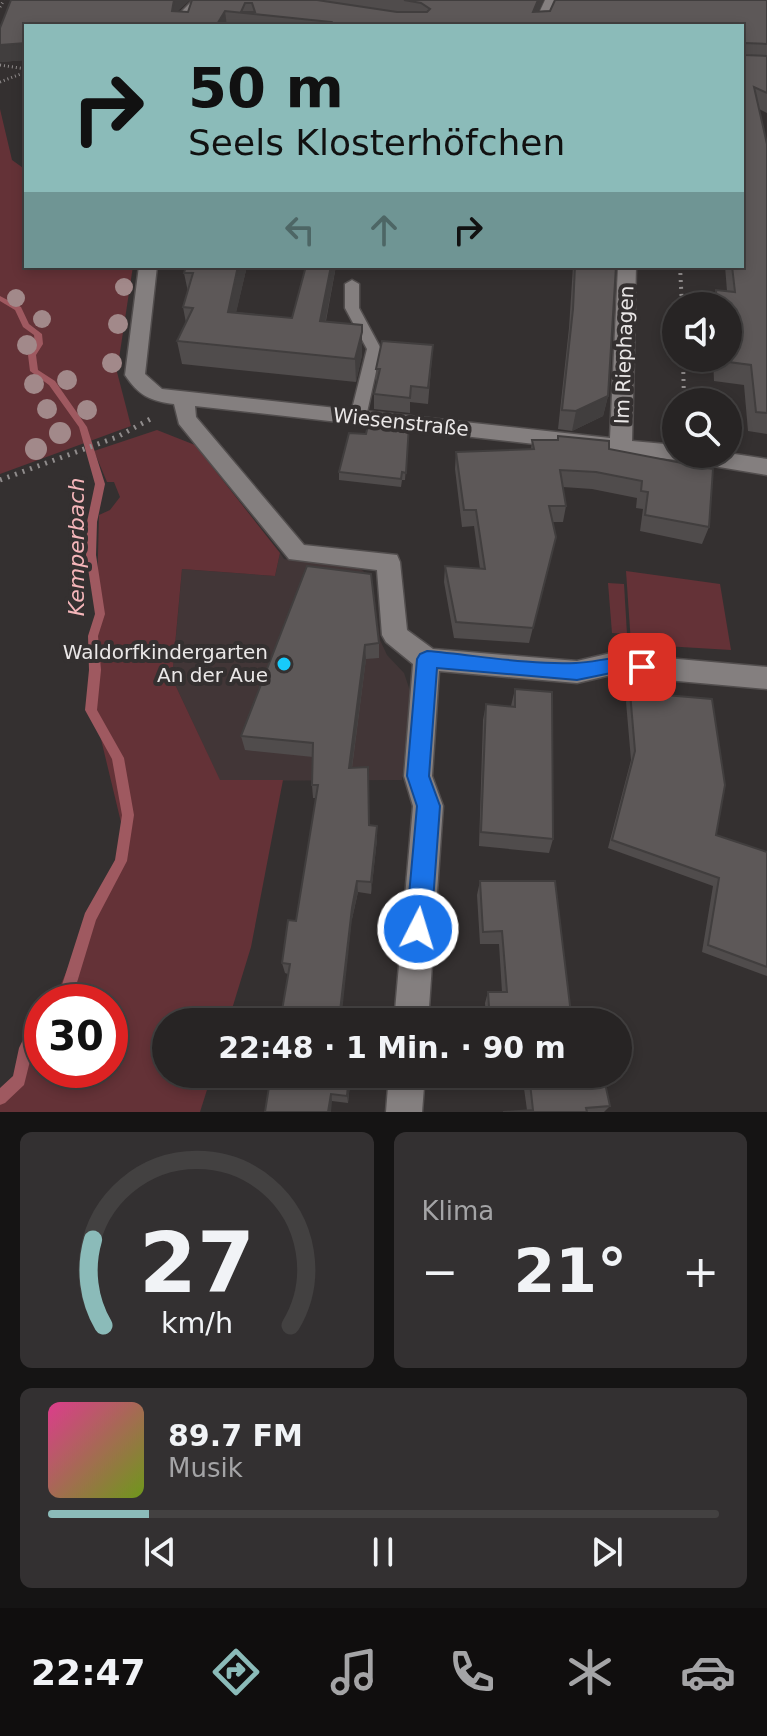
<!DOCTYPE html>
<html lang="de">
<head>
<meta charset="utf-8">
<style>
	body { margin:0; font-family:"DejaVu Sans",sans-serif; background:#333031; color:#f1f3f6; height:100vh; display:flex; flex-direction:column; font-size:30px; white-space:nowrap }
	* { box-sizing:border-box; margin:0 }
	p { font-size:26px; color:#a4a4a6 }
	.icon { flex:none; width:44px; height:44px; fill:none; stroke:currentColor; stroke-width:2; stroke-linecap:round; stroke-linejoin:round }
	.map { position:relative; height:1112px; overflow:hidden }
	.sheet { display:flex; flex-direction:column; gap:20px; padding:20px; background:#151414; flex:1 }
	.sheet>* { flex:none }
	.banner { position:absolute; left:24px; top:24px; width:720px; height:244px; border-radius:0px; box-shadow:0 4px 12px #0003,0 0 0 2px #434141; background:#8bbbb9; color:#111; overflow:hidden }
	.tools { position:absolute; left:662px; top:292px; display:grid; gap:16px }
	.tools a { display:grid; place-items:center; width:80px; height:80px; border-radius:50%; background:#272424; box-shadow:0 4px 12px #0003,0 0 0 2px #434141; font-size:40px }
	.speed { position:absolute; left:24px; top:984px; display:flex; gap:16px; font-size:40px; font-weight:700; text-align:center }
	.speed>* { display:grid; place-content:center; width:104px; height:104px; border-radius:50%; background:#272424; box-shadow:0 4px 12px #0003,0 0 0 2px #434141; line-height:1 }
	.speed .limit { border:12px solid #d22; background:#fff; color:#111 }
	.pin { position:absolute; display:grid; place-items:center; width:68px; height:68px; color:#fff; margin:-34px; border-radius:16px; box-shadow:0 4px 12px #0006 }
	.me { position:absolute; width:88px; margin:-44px; rotate:5deg; stroke-linejoin:round; filter:drop-shadow(0 0 6px #0008) }
	.turn { display:flex; align-items:center; gap:28px; height:168px; padding:0 32px; font-size:36px }
	.turn .icon { width:104px; height:104px; stroke-width:2.5 }
	.turn b { display:block; font-size:56px; line-height:68px }
	.lanes { display:flex; align-items:center; height:76px; padding:0 32px; background:#0003; justify-content:center; gap:40px; direction:ltr }
	.lanes .off { opacity:.35 }
	.big { font-size:60px; font-weight:800; line-height:1.1 }
	.sheet .widget { flex:1; display:flex; flex-direction:column; justify-content:center; gap:12px; min-width:0; padding:0 28px; border-radius:12px; background:#333031 }
	.sheet .dial { align-items:center; gap:0 }
	.dial svg { height:208px; overflow:visible; fill:none; stroke:#434141; stroke-width:7; stroke-linecap:round; text-anchor:middle }
	.dial text { fill:#f1f3f6; stroke:none }
	.song { display:flex; align-items:center; gap:24px }
	.cover { width:96px; height:96px; border-radius:12px; background:linear-gradient(135deg,hsl(330 70% 55%),hsl(80 70% 35%)) }
	.played { height:8px; border-radius:4px; background:linear-gradient(90deg,#8bbbb9 15%,#434141 15%) }
	.keys { display:flex; justify-content:space-around; direction:ltr }
	.heat { display:flex; justify-content:space-between; align-items:center; font-size:44px; direction:ltr }
	.sheet .tiles { flex:1; display:grid; gap:20px; grid-template-columns:1fr 1fr }
	.widget:last-child { grid-column:span 2 }
	.trip { position:absolute; left:152px; top:1008px; width:480px; height:80px; border-radius:40px; background:#272424; box-shadow:0 4px 12px #0003,0 0 0 2px #434141; font-weight:800; line-height:80px; text-align:center }
	.tab-bar { display:flex; height:128px; justify-content:space-around; align-items:center; background:#100e0e; color:#a4a4a6 }
	.tab-bar .icon { width:56px; height:56px }
	.tab-bar .active { color:#8bbbb9 }
	.tab-bar b { font-size:36px; color:#f1f3f6 }
	.map>svg:first-child { display:block }
	.built { fill:#423637 }
	.green { fill:#643237 }
	.lines { fill:none; stroke-linecap:round; stroke-linejoin:round }
	.stream { fill:#9f5960; fill-rule:evenodd }
	.lane-casing { stroke:#524e4e; stroke-width:3 }
	.street-casing { stroke:#524e4e; stroke-width:3 }
	.path-far2 { stroke:#908c8c; stroke-width:3; stroke-dasharray:1 3; stroke-linecap:butt }
	.path-far1 { stroke:#908c8c; stroke-width:4; stroke-dasharray:2 5; stroke-linecap:butt }
	.path { stroke:#908c8c; stroke-width:5; stroke-dasharray:2 6; stroke-linecap:butt }
	.lane { fill:#847f7f; fill-rule:evenodd }
	.street { fill:#847f7f; fill-rule:evenodd }
	.tree { fill:#a2898a }
	.wall { fill:#504c4c }
	.shaded-wall { fill:#413e3e }
	.building { fill:#5d5858; stroke:#413e3e; stroke-width:2; fill-rule:evenodd }
	.route { fill:#1a73e8; stroke:#114b97; stroke-width:2 }
	.poi-dot { fill:#17cafb; stroke:#343030; stroke-width:3 }
	.labels { text-anchor:middle; stroke-width:8; stroke-linejoin:round; paint-order:stroke }
	.street-label { font-size:20px; fill:#eae7e7; stroke:#343030 }
	.poi-label { font-size:20px; fill:#eae7e7; stroke:#343030; text-anchor:end }
	.water-label { font-size:22px; font-style:italic; fill:#f5b6ba; stroke:#343030 }
</style>
</head>
<body>
<div class="map">
<svg width="767" height="1112" viewBox="0 0 767 1112">
	<rect width="100%" height="100%" fill="#343030"/>
	<path class="built" d="M280 553 284 559 358 567 372 578 380 640 387 655 404 673 410 691 402 780 220 781 172 678 182 569 275 576Z"/>
	<g class="green">
		<path d="M0 109 12 160 26 170V266H133L117 372 131 426 0 474Z"/>
		<path d="M157 430 195 445 280 553 275 576 182 569 172 678 220 780H283L251 947 228 1022H166V1074H212L200 1112H0V1105L42 1023V1070H110V1002H53L125 839 94 710 99 515 110 510 120 497 114 482H107L94 451Z"/>
		<path d="M626 571 720 584 731 650 631 644Z"/>
		<path d="M608 583 624 584 627 634 612 633Z"/>
	</g>
	<g class="lines">
		<g class="stream">
			<path d="M0 296 21 307 29 324 42 334 43 344 36 355 38 370 55 381 87 427 105 484 97 522 96 555 105 614 98 636 101 670 97 710 124 758 134 815 127 861 96 920 75 989 65 1002H49L51 997 62 985 85 913 115 860 122 815 112 759 85 710 89 670 88 636 95 614 86 555 87 522 95 484 79 427 49 385 30 371 28 355 35 344 34 335 23 327 15 310 0 301Z"/>
			<path d="M42 1009V1031L33 1049 24 1085 5 1103 0 1105V1088L13 1076 19 1048 37 1011Z"/>
		</g>
		<g class="lane-casing">
			<path id="lane" d="M352 280 359 284V308L381 349 366 417 358 422 350 417 367 349 345 308V284Z"/>
		</g>
		<g class="street-casing">
			<g id="street">
				<path d="M193 0H206L191 15 189 26H177L179 14Z"/>
				<path d="M545 0H557L545 26H533Z"/>
				<path d="M139 266H157L145 374 162 389 610 438 618 266H636L632 441 676 445V454L728 453 767 459V475L677 460 195 406 196 417 304 545 397 555 400 562 407 630 433 649 577 661 611 653 767 667V689L611 675 577 683 439 671 432 776 443 806 428 1022H394L413 806 404 776 413 664 386 642 382 635 377 570 289 559 179 424 174 404C150 401 138 395 125 375Z"/>
				<path d="M389 1074H425L422 1112H386Z"/>
			</g>
		</g>
		<g class="path-far2">
			<path d="M0 7 4 0"/>
			<path d="M0 65 26 69"/>
			<path d="M0 82 26 72"/>
		</g>
		<g class="path-far1">
			<path d="M680 266 682 306"/>
			<path d="M683 358 684 402"/>
		</g>
		<path class="path" d="M0 480 117 437 154 417"/>
		<use href="#lane" class="lane"/>
		<use href="#street" class="street"/>
	</g>
	<g class="tree">
		<circle cx="124" cy="287" r="9"/>
		<circle cx="16" cy="298" r="9"/>
		<circle cx="42" cy="319" r="9"/>
		<circle cx="118" cy="324" r="10"/>
		<circle cx="27" cy="345" r="10"/>
		<circle cx="112" cy="363" r="10"/>
		<circle cx="67" cy="380" r="10"/>
		<circle cx="34" cy="384" r="10"/>
		<circle cx="47" cy="409" r="10"/>
		<circle cx="87" cy="410" r="10"/>
		<circle cx="60" cy="433" r="11"/>
		<circle cx="36" cy="449" r="11"/>
	</g>
	<g class="wall">
		<path d="M11 0H190L177 11 188 12 192 0H544L539 11 767 0V113L759 109 767 144V434L748 431 744 385 714 381 713 358H728V306H711L716 290 727 291 725 266H742V26H26V60L0 62V28Z"/>
		<path d="M247 266 236 312 292 318 306 266H336L326 321 362 355 356 382 182 364 177 341 186 323 183 307 188 292 184 273Z"/>
		<path d="M573 266H616L608 396 603 416 572 431 558 429 569 328Z"/>
		<path d="M433 345 428 404 410 402V413L374 409V394L376 383V369Z"/>
		<path d="M409 425 405 480H402L401 487 339 480V472L366 434Z"/>
		<path d="M532 440 609 449 709 527 702 544 640 531 643 509 636 508 637 498 592 489 563 487 566 506 563 522H553L556 537 529 643 454 638 444 582 445 566 480 569 474 526 462 527 455 469 456 452 531 450Z"/>
		<path d="M307 566 379 643V658L366 659 352 768 369 825 377 839 371 894 358 892 352 919 280 1022 288 974 285 973 282 963 296 921 316 798H313L312 785 313 757 245 750 241 736Z"/>
		<path d="M515 689 553 839 549 853 479 846 483 720 486 704 511 706Z"/>
		<path d="M630 692 716 835 767 852V976L702 952 713 886 608 848 631 760 626 702Z"/>
		<path d="M480 881 572 1022H486L485 1003 488 992H502L499 944H480L477 895Z"/>
		<path d="M271 1074H351L348 1103 332 1101Z"/>
		<path d="M522 1074H603L610 1106 604 1112H503L527 1110Z"/>
	</g>
	<g class="shaded-wall">
		<path d="M174 0H190L177 12 172 11Z"/>
		<path d="M538 0H544L532 26 533 12Z"/>
		<path d="M225 11 227 26H216Z"/>
		<path d="M26 43V60L0 62V45Z"/>
		<path d="M238 266H247L231 335 228 312Z"/>
		<path d="M331 266H336L321 344 320 321Z"/>
		<path d="M362 332V355L356 382 355 359Z"/>
		<path d="M608 396 603 416 572 431 576 411Z"/>
		<path d="M365 645 366 659 350 781 349 768Z"/>
		<path d="M377 826V839L371 894V882Z"/>
		<path d="M357 881 358 892 352 919 341 1022H339L352 908Z"/>
		<path d="M349 1074H351L348 1103 347 1096Z"/>
		<path d="M331 1094 332 1101 331 1112H328Z"/>
	</g>
	<g class="building">
		<path d="M11 0H174L172 11 188 12 192 0H317L397 12H427L430 9 421 3 404 0H538L533 12 550 11 555 0H767V44L745 43V55L767 56V93L754 87 767 144V413L756 412 751 365 721 361 720 358H728V306H717L716 290 735 292 732 266H742V26H327L331 22 225 11 216 26H26V43L0 45V28ZM245 3H252L255 12H241Z"/>
		<path d="M186 266H238L228 312 292 318 306 266H331L320 321 362 325V332L355 359 177 341 193 308 183 307 193 273H184Z"/>
		<path d="M575 266H616L608 396 576 411 562 410 573 309Z"/>
		<path d="M382 341 433 345 428 388 411 386 410 398 374 394 380 369H376Z"/>
		<path d="M369 421 409 425 406 473 402 472 401 479 339 472 349 433 366 434Z"/>
		<path d="M558 436 609 441V449L713 469 709 527 645 515 648 492 641 491 642 481 596 472 560 470 566 506H549L556 537 533 628 456 622 445 566 485 569 476 510H464L456 452 534 449 532 440H558Z"/>
		<path d="M307 566 371 574 379 643 365 645 349 768 368 767 369 825 377 826 371 882 357 881 352 908 339 1020 353 1022H280L290 964 282 963 288 920 296 921 318 785H312L313 743 241 736Z"/>
		<path d="M515 689 552 692 553 839 481 832 486 704 515 707Z"/>
		<path d="M630 692 712 699 725 785 716 835 767 852V967L708 945 719 878 612 840 635 751Z"/>
		<path d="M480 881H555L572 1022H490L488 992H507L502 931 483 932Z"/>
		<path d="M271 1074H349L347 1096 331 1094 328 1112H265Z"/>
		<path d="M529 1074H603L610 1106 586 1108 587 1112H503L533 1110Z"/>
	</g>
	<path class="route" d="M427 651C475 655 528 665 576 663 601 662 623 652 649 661L652 667 649 673 642 675 611 673 577 680 437 668 429 776 440 806 431 929 427 938 418 941 410 938 406 929 417 806 407 776 417 659 420 654Z"/>
	<circle class="poi-dot" cx="284" cy="664" r="8"/>
	<g class="labels">
		<g class="street-label">
			<text transform="translate(624 355) rotate(-88)" y="7">Im Riephagen</text>
			<text transform="translate(401 422) rotate(6)" y="7">Wiesenstraße</text>
		</g>
		<g class="poi-label">
			<text x="268" y="659">Waldorfkindergarten<tspan x="268" dy="23">An der Aue</tspan></text>
		</g>
		<g class="water-label">
			<text transform="translate(76 547) rotate(-90)" y="8">Kemperbach</text>
		</g>
	</g>
</svg>
<div class="tools">
<a><svg class="icon" aria-label="sound" viewBox="0 0 24 24"><path d="M4 9h4l5-4v14l-5-4H4zM17 9q2 3 0 6"/></svg></a>
<a><svg class="icon" aria-label="search" viewBox="0 0 24 24"><circle cx="10" cy="10" r="6"/><path d="M15 15l6 6"/></svg></a>
</div>
<div class="speed"><div class="limit">30</div></div>
<div class="pin" style="left:642px;top:667px;background:#d93025"><svg class="icon" aria-label="arrive" viewBox="0 0 24 24"><path d="M6 21V4h12l-3 4 3 4H6"/></svg></div>
<svg class="me" style="left:418px;top:929px" viewBox="-20 -20 40 40"><circle r="17" fill="#1a73e8" stroke="#fff" stroke-width="3"/><path d="M0-11L8 9 0 5-8 9z" fill="#fff"/></svg>
<div class="trip">22:48 · 1 Min. · 90 m</div>
<div class="banner">
<div class="turn"><svg class="icon" aria-label="right" viewBox="0 0 24 24"><path d="M7 20v-9h11M14 6l5 5-5 5"/></svg><div><b>50 m</b>Seels Klosterhöfchen</div></div>
<div class="lanes"><svg class="icon off" aria-label="left" viewBox="0 0 24 24"><path d="M17 20v-9H6M10 6l-5 5 5 5"/></svg><svg class="icon off" aria-label="ahead" viewBox="0 0 24 24"><path d="M12 20V5M6 11l6-6 6 6"/></svg><svg class="icon" aria-label="right" viewBox="0 0 24 24"><path d="M7 20v-9h11M14 6l5 5-5 5"/></svg></div>
</div>
</div>
<section class="sheet">
<div class="tiles">
<div class="widget dial"><svg viewBox="0 0 100 80">
<path d="M14 69A42 42 0 1 1 86 69"/>
<path d="M14 69A42 42 0 0 1 10 36" stroke="#8bbbb9"/>
<text x="50" y="56" font-size="32" font-weight="700">27</text>
<text x="50" y="72" font-size="11">km/h</text>
</svg></div>
<div class="widget"><p>Klima</p>
<div class="heat"><a>−</a><b class="big">21°</b><a>+</a></div>
</div>
<div class="widget">
<div class="song"><i class="cover"></i><div><b>89.7 FM</b><p>Musik</p></div></div>
<div class="played"></div>
<div class="keys"><svg class="icon" aria-label="previous" viewBox="0 0 24 24"><path d="M18 5L8 12l10 7zM5 5v14"/></svg><svg class="icon" aria-label="pause" viewBox="0 0 24 24"><path d="M8 5v14M16 5v14"/></svg><svg class="icon" aria-label="next" viewBox="0 0 24 24"><path d="M6 5l10 7-10 7zM19 5v14"/></svg></div>
</div>
</div>
</section>
<nav class="tab-bar">
<b>22:47</b>
<svg class="icon active" aria-label="directions" viewBox="0 0 24 24"><path d="M12 3l9 9-9 9-9-9zM9 14v-3h6M13 9l2 2-2 2"/></svg>
<svg class="icon" aria-label="music" viewBox="0 0 24 24"><path d="M9 18V5l10-2v13"/><circle cx="6" cy="18" r="3"/><circle cx="16" cy="16" r="3"/></svg>
<svg class="icon" aria-label="phone" viewBox="0 0 24 24"><path d="M5 4h4l2 5-3 2q2 4 5 5l2-3 5 2v4C11 20 4 13 5 4z"/></svg>
<svg class="icon" aria-label="climate" viewBox="0 0 24 24"><path d="M12 3v18M4 7l16 10M4 17L20 7"/></svg>
<svg class="icon" aria-label="car" viewBox="0 0 24 24"><path d="M5 17H2v-5l4-1 3-4h7l3 4 3 1v5h-3M9 17h6M6 11h13"/><circle cx="7" cy="17" r="2"/><circle cx="17" cy="17" r="2"/></svg>
</nav>
</body>
</html>
